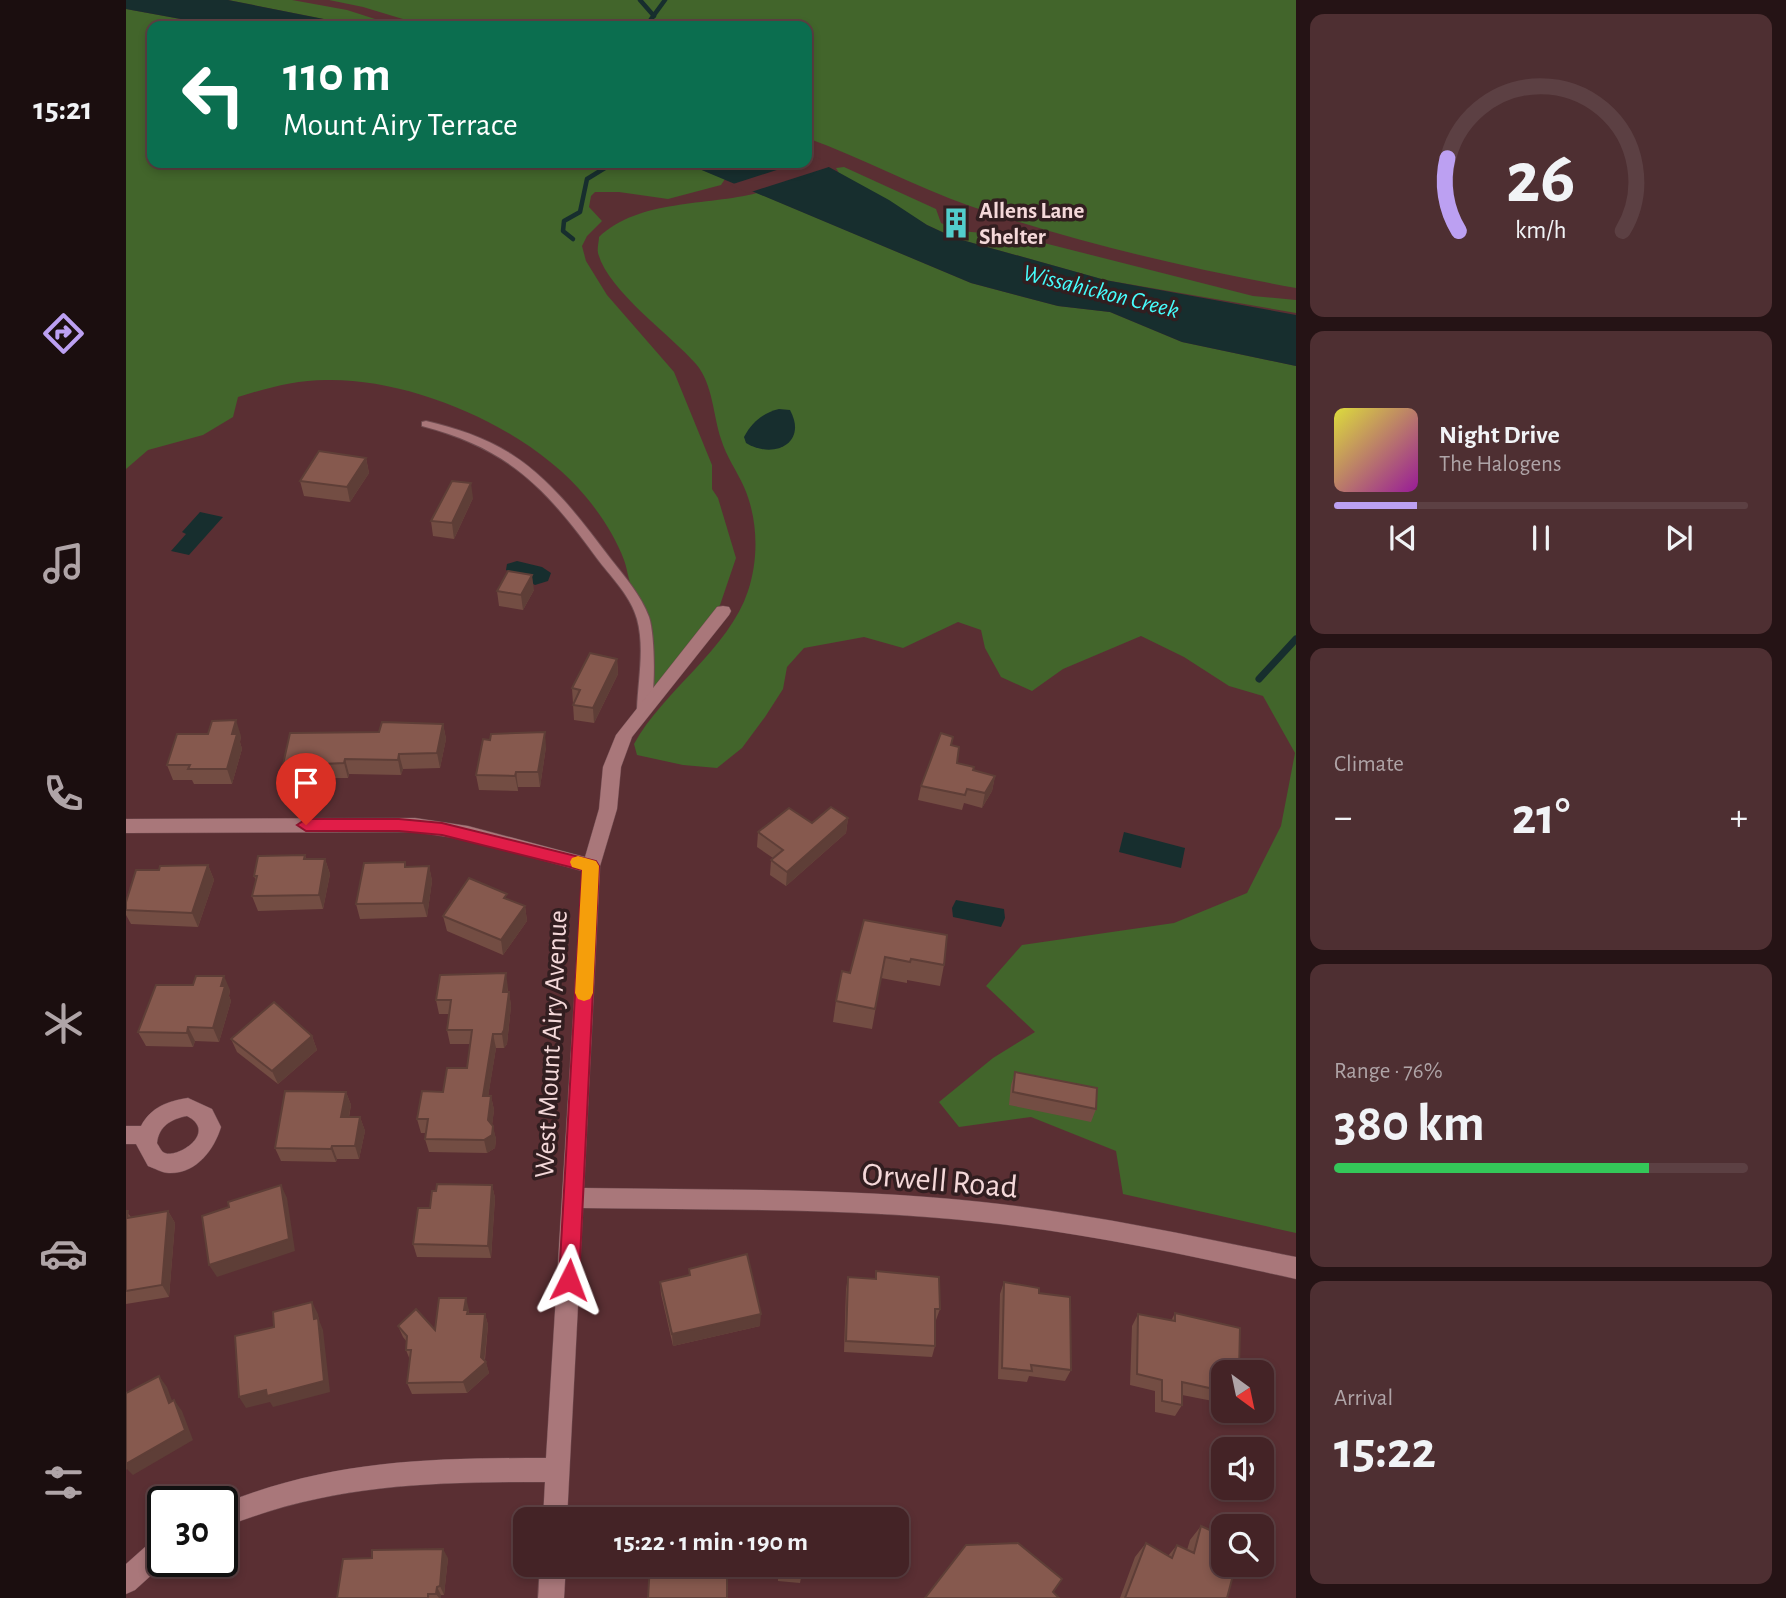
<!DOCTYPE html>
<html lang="en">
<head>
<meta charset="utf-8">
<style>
	body { margin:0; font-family:"Alegreya Sans",sans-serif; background:#4e2f32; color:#f1f3f6; height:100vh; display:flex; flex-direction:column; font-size:26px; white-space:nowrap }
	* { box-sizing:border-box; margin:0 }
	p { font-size:23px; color:#afa4a7 }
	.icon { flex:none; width:38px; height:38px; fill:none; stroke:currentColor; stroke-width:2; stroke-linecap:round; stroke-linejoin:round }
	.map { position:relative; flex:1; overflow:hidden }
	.sheet { display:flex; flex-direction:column; gap:14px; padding:14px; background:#251315; width:490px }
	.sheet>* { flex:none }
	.hud { position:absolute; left:21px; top:21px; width:665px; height:147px; border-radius:14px; box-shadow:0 4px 10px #0003,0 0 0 2px #5c4043; background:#0b6e4f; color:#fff; overflow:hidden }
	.needle { width:46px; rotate:147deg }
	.buttons { position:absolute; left:1085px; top:1360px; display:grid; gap:14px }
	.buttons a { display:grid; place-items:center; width:63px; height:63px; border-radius:14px; background:#442326; box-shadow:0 4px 10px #0003,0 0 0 2px #5c4043; font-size:35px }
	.speed { position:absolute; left:21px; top:1486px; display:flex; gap:14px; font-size:35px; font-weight:700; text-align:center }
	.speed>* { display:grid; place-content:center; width:91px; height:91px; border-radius:50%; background:#442326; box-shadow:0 4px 10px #0003,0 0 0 2px #5c4043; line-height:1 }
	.speed .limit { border:4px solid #111; border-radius:10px; background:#fff; color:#111 }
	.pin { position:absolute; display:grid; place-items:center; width:60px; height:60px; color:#fff; margin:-72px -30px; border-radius:50% 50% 50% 0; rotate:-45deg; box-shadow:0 0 7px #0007 }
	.pin .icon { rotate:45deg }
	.me { position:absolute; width:77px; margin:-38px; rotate:3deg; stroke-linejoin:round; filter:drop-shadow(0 0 5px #0008) }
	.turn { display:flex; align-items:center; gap:24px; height:147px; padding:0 21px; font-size:32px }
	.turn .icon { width:91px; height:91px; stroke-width:2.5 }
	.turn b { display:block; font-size:49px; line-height:60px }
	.big { font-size:52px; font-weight:700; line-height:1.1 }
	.sheet .tile { flex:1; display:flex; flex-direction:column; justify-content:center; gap:10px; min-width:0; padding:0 24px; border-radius:14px; background:#4e2f32 }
	.sheet .dial { align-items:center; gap:0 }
	.dial svg { height:182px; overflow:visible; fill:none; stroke:#5c4043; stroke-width:7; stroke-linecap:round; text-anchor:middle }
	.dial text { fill:#f1f3f6; stroke:none }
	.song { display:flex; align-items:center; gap:21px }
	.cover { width:84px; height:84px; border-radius:10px; background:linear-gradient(135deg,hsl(60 70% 55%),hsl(300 70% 35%)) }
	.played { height:7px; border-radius:4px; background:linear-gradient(90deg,#bca0f2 20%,#5c4043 20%) }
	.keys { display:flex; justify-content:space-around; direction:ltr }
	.heat { display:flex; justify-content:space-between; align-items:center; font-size:38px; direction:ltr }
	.charge { height:10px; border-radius:5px; background:linear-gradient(90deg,#34c759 76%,#5c4043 0) }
	.trip { position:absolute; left:387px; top:1507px; width:396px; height:70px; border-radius:14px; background:#442326; box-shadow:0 4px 10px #0003,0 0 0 2px #5c4043; font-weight:700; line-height:70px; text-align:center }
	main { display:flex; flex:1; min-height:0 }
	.tab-bar { display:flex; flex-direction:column; width:126px; justify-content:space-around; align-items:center; background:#1b0e0f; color:#afa4a7 }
	.tab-bar .icon { width:49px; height:49px }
	.tab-bar .current { color:#bca0f2 }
	.tab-bar b { font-size:32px; color:#f1f3f6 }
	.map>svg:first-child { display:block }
	.green { fill:#42652b }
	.water { fill:#172e2e }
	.pier { fill:#5a2f33 }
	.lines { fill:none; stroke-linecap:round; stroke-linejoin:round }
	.stream-far1 { stroke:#172e2e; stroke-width:4.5 }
	.stream { stroke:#172e2e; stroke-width:7 }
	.service-casing { stroke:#704c50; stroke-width:2 }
	.minor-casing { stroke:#704c50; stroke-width:1 }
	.service { fill:#a9777a; fill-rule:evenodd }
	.minor { fill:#a9777a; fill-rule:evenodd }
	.wall { fill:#734d43 }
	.shaded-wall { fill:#5e3e37 }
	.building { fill:#86594e; stroke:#5e3e37; stroke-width:2 }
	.route { fill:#e11d48; stroke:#92132f; stroke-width:2 }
	.slow { fill:#f59e0b }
	.labels { text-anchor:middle; stroke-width:7; stroke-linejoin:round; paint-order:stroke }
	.far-poi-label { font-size:23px; font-weight:bold; fill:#f4d8d9; stroke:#321e20; text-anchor:start }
	.far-water-label { font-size:24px; font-style:italic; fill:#46fcfc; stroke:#321e20 }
	.street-label { font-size:28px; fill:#f4d8d9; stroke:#321e20 }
	.near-street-label { font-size:33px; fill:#f4d8d9; stroke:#321e20 }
</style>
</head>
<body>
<main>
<nav class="tab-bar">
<b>15:21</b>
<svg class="icon current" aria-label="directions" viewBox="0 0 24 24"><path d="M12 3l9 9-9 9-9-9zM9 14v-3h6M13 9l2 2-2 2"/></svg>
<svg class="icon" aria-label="music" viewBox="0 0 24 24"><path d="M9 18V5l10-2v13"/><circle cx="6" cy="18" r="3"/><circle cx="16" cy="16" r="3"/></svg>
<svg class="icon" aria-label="phone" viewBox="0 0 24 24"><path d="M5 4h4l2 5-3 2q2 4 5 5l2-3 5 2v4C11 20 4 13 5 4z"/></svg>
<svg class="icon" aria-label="climate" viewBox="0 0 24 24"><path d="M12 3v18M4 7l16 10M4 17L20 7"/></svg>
<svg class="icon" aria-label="car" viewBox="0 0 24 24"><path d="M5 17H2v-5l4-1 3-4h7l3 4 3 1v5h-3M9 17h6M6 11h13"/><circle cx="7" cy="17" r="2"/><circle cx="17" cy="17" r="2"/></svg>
<svg class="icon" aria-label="filters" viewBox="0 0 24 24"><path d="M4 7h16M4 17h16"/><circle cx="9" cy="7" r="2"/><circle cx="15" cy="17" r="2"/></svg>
</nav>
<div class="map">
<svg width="1170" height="1598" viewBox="0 0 1170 1598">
	<rect width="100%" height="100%" fill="#5a2f33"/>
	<g class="green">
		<path d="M102 0H166L221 10 271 26H233Z"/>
		<path d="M203 0H1170V288C1060 268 949 242 844 206 788 186 736 158 681 138V26H300L237 7Z"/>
		<path d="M0 9 93 26H26V163H559L599 179 595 185 542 199 493 192H469L465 196 463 207 476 221 461 236 456 246 460 261 481 295 548 372 586 465V489L592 498 610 558 594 605 526 692C526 671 529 649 526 628 524 612 512 600 505 585 502 578 501 568 498 560 490 538 475 515 460 497 404 429 288 378 200 380 170 380 141 388 112 397L107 417 77 435 22 450 0 469Z"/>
		<path d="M718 167 810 209 815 223 834 231 880 235 918 243 1127 296 1170 300V313L979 280 829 238 801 225 713 173 710 168Z"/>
		<path d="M631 193 845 283 932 306 984 312 1056 342 1170 366V1233L997 1194 990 1151 905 1117 833 1127 813 1102 867 1058 909 1032 860 986 896 945 1048 923 1121 893 1155 826 1169 753 1137 696 1103 686 1058 657 1015 636 937 669 906 691 875 677 859 648 855 630 832 622 777 648 738 637 678 648 661 667 657 689 639 717 616 748 591 768 557 765 511 755 508 744C537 691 603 649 622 591 633 558 632 519 618 487 611 471 600 456 595 439 587 415 587 384 570 364 545 335 482 291 472 253 471 248 473 241 473 237 513 199 581 206 631 193Z"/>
	</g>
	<g class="water">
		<path d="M0 0H102L233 26H93L0 9Z"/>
		<path d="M681 155 763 200 801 225 829 238 979 280 1170 315V366L1056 342 984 312 932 306 845 283 559 163H681Z"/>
		<path d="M653 409 664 410C682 443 648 460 620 443L618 437C626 422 637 413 653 409Z"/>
		<path d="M74 512 97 517 63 555 45 551 60 534 56 532Z"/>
		<path d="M391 561 416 567 425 573 422 581 409 585 380 570 381 564Z"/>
		<path d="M998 832 1059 848 1055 868 993 852Z"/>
		<path d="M830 900 878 909 879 918 875 927 827 917 826 908Z"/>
	</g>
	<path class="pier" d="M691 157 706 166 622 193 604 185Z"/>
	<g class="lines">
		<g class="stream-far1">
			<path d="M514 0 528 16"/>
			<path d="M520 26 539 0"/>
			<path d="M447 239 437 231 438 221 454 212 461 179 487 163"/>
		</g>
		<path class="stream" d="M1133 679 1170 639"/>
		<g class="service-casing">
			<path id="service" d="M300 421C330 428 358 437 385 454 426 480 455 520 484 558 498 576 515 595 523 617 529 635 530 695 523 712L518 714 511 709C512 680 519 648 511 619 505 597 487 579 473 561 421 490 385 449 296 426V422Z"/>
		</g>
		<g class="minor-casing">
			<g id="minor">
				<path d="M597 606 603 607 605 611 603 615 506 737 495 767 491 809 474 866 458 1188C591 1190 724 1188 856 1202 962 1213 1066 1236 1170 1257V1279C1066 1256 962 1233 856 1222 723 1208 590 1210 457 1208L441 1519H417L419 1482C303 1482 205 1484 96 1528V1504C206 1460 304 1458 420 1458L456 871 342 840 289 832 0 833V819L289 818 342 826 459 857 473 809 477 767 490 735 591 607Z"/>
				<path d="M62 1098 86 1109 95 1127C88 1150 70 1174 43 1173 36 1173 28 1168 22 1166L10 1144H0V1126H15C25 1107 42 1101 62 1098ZM61 1116C94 1133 48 1161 37 1152 36 1152 31 1143 31 1143 33 1126 45 1119 61 1116Z"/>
				<path d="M37 1536V1561H41L9 1590 0 1594V1564L28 1539Z"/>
				<path d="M414 1564H440L438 1598H412Z"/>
			</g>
		</g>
		<use href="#service" class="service"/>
		<use href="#minor" class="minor"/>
	</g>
	<g class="wall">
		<path d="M240 458 243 473 224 502 178 496 174 481Z"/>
		<path d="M347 498 328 539 307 536 305 521Z"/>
		<path d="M408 590 397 610 373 606 371 591Z"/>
		<path d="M491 659 492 674 468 723 448 720 446 688Z"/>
		<path d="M317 724 320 739 314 768 277 769 275 775 223 774 222 778H201L200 783 161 784 156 769 253 732Z"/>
		<path d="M115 736 114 742 116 749 106 784H68L66 780H47L41 765Z"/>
		<path d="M826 745 831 763 847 770 869 776 866 791 856 808 838 803 836 810 792 800 795 786Z"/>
		<path d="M420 747 414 787H392V791L353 790 350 775Z"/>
		<path d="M722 818 720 833 660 886 644 875 645 860 647 858 631 847 632 832Z"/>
		<path d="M179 855 180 859H199L204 874 197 909 132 911 126 896 130 881 128 876Z"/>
		<path d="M279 862 280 867 303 866 306 881 301 917 234 919 230 904Z"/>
		<path d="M82 865 88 880 72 927 5 924 0 915V902Z"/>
		<path d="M399 906 401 921 377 955 321 931 317 916Z"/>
		<path d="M738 920 818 965 814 986 781 980V983L755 978 746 1029 707 1022 710 1001 724 973Z"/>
		<path d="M382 988V992H383L385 1006 381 1044 378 1048H370L362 1096H365L368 1110 366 1125 370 1139 369 1148 361 1153 303 1152 299 1139 300 1133H295L291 1119 341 1068 344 1044H324L321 1030 323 1014H313L310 1000Z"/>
		<path d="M104 990 103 996 105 1001 93 1042 69 1041 67 1047 20 1046 12 1032Z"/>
		<path d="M186 1036 191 1050 152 1084 111 1052 105 1039Z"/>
		<path d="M889 1072 970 1109 965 1122 883 1105 885 1085Z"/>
		<path d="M220 1092 225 1105 223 1117H234L239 1131 233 1159H211L210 1162 155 1161 149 1148Z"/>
		<path d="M366 1185 369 1198 365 1258 291 1257 287 1244 304 1208Z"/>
		<path d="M0 1211 5 1217 42 1211 49 1223 43 1297 0 1304Z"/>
		<path d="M563 1269 634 1326 547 1346 535 1294 534 1282 563 1275Z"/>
		<path d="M750 1271 814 1309 810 1320H809V1346L806 1357 718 1352 720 1289 722 1277 749 1279Z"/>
		<path d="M878 1282 913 1293 945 1370 939 1381 903 1376 901 1382 872 1379 874 1294Z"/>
		<path d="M343 1310V1314H359L362 1325 359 1360 363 1373 341 1393 286 1394 281 1383 284 1360 280 1350 281 1342 277 1337 272 1326 309 1330Z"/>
		<path d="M1049 1313 1097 1372V1403L1056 1395V1405L1049 1416 1029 1412V1391L1004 1385 1006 1326 1012 1314 1045 1321Z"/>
		<path d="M1075 1526 1101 1598H994L1009 1557 1020 1543 1042 1556 1051 1545 1061 1550 1064 1540Z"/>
		<path d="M322 1558 318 1595H315V1598H211Z"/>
		<path d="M652 1564 675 1578 674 1583 652 1581Z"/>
	</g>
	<g class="shaded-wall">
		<path d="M240 458 243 473 224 502 221 487Z"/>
		<path d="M345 483 347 498 328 539 326 523Z"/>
		<path d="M406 575 408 590 397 610 395 595Z"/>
		<path d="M491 659 492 674 468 723 467 708Z"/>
		<path d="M110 720 115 736 114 742 116 749 106 784 101 769 106 734Z"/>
		<path d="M317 724 320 739 314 768 311 753Z"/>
		<path d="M419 732 420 747 414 787 412 772Z"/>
		<path d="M273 754 277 769 275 775 272 760Z"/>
		<path d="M219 759 223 774 222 778 218 763Z"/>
		<path d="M197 764 201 778 200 783 196 768Z"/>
		<path d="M390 772 392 787V791L389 776Z"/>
		<path d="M869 776 866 791 856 808 859 793Z"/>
		<path d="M722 818 720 833 660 886 661 872Z"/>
		<path d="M199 859 204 874 197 909 193 895Z"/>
		<path d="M82 865 88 880 72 927 66 913Z"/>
		<path d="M303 866 306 881 301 917 297 903Z"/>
		<path d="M399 906 401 921 377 955 375 940Z"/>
		<path d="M380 973 382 988 380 1006 377 992Z"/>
		<path d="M98 976 104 990 103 996 105 1001 93 1042 87 1028Z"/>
		<path d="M383 992 385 1006 381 1044 378 1048 376 1034Z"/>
		<path d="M62 1027 69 1041 67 1047 61 1033Z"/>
		<path d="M367 1034 370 1048 360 1110 357 1096Z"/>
		<path d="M186 1036 191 1050 152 1084 146 1071Z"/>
		<path d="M220 1092 225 1105 220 1130 215 1117Z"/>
		<path d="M365 1096 368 1110 365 1134 362 1120Z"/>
		<path d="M234 1117 239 1131 233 1159 229 1146Z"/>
		<path d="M367 1126 370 1139 369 1148 361 1153 358 1140Z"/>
		<path d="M206 1146 211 1159 210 1162 205 1149Z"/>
		<path d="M155 1185 161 1198 169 1251 91 1277 83 1265Z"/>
		<path d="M366 1185 369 1198 365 1258 362 1246Z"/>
		<path d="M42 1211 49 1223 43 1297 36 1285Z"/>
		<path d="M340 1298 343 1310 342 1317 338 1310Z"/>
		<path d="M186 1302 192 1314 193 1320 197 1330 204 1392 147 1407 144 1402 120 1408 113 1397 188 1319Z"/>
		<path d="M359 1314 362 1325 358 1363 360 1362 363 1373 341 1393 337 1382 355 1357Z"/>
		<path d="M635 1314 634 1326 547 1346 546 1334Z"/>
		<path d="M33 1376 41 1387 51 1414 43 1403Z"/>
		<path d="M48 1400 56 1411 67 1440 7 1475 1 1469 0 1470V1462Z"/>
		<path d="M317 1549 322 1558 318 1595 314 1586Z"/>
		<path d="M311 1587 315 1595V1598H313L310 1594Z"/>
	</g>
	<g class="building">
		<path d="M193 451 240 458 221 487 174 481Z"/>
		<path d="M326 481 345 483 326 523 305 521Z"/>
		<path d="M382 571 406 575 395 595 371 591Z"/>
		<path d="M464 653 491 659 467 708 447 705 454 690 446 688Z"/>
		<path d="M110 720 106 734H111L101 769H62L64 765H41L51 734H82L86 721Z"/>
		<path d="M256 722 317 724 311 753 273 754 272 760 219 759 218 763 197 764 196 768 156 769 164 733 253 732Z"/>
		<path d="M419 732 412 772H390L389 776 350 775 357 739 364 740 365 734Z"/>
		<path d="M815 733 827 737 825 745 833 747 831 763 848 767 847 770 869 776 859 793 841 789 839 795 795 786Z"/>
		<path d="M705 807 722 818 661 872 645 860 657 850 632 832 663 808 686 823Z"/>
		<path d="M179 855 178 859H199L193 895 126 896 131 876H128L132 856Z"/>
		<path d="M279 862V867L303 866 297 903 230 904 238 863Z"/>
		<path d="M82 865 66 913 0 910V902L10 870H33L34 866Z"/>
		<path d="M343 878 381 894 378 898 399 906 375 940 317 916Z"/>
		<path d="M738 920 821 935 818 965 785 959 784 962 759 957 749 1009 710 1001 716 971 724 973Z"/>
		<path d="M380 973 377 992H383L378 1030 376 1034H367L357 1096H365L362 1120 367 1126 366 1135 358 1140 299 1139 302 1119H291L296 1091 317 1092 321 1068H341L346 1030H321L325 1000H310L314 975Z"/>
		<path d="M70 976H98L95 986H99L87 1028 62 1027 61 1033 12 1032 30 985H67Z"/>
		<path d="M148 1002 186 1036 146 1071 105 1039Z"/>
		<path d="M889 1072 971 1088 970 1109 887 1092Z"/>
		<path d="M159 1091 220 1092 215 1117H234L229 1146H206L205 1149 149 1148Z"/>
		<path d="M311 1184 366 1185 362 1246 287 1244 292 1208H304L306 1191H310Z"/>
		<path d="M155 1185 163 1239 83 1265 76 1216 103 1207 102 1202Z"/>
		<path d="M0 1211H2L1 1218 42 1211 36 1285 0 1291Z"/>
		<path d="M621 1254 635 1314 546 1334 534 1282 564 1275 563 1269Z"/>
		<path d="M750 1271 813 1277 814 1309H809V1346L720 1341 722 1277 750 1279Z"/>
		<path d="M878 1282 913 1288V1293L944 1297 945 1370 905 1365 906 1371 876 1368Z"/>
		<path d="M313 1298H340L338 1310H342L341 1314H359L355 1357 360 1362 337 1382 281 1383 285 1350H280L281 1336 272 1326 290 1309 309 1330Z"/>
		<path d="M186 1302 188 1319 192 1318 198 1381 141 1396 140 1390 113 1397 109 1336 148 1327 147 1312Z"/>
		<path d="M1049 1313 1114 1328 1113 1372H1097V1391L1056 1382V1405L1036 1401V1380L1011 1374 1012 1314 1049 1321Z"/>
		<path d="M33 1376 43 1403 48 1400 59 1430 0 1464V1393Z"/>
		<path d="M1075 1526 1097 1536V1564H1110L1101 1598H999L1020 1543 1046 1558 1051 1545 1068 1553Z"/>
		<path d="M892 1543 936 1579 927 1592 933 1598H799L840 1545Z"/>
		<path d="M317 1549 314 1586 311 1587 310 1594H302V1598H211L217 1559 246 1558V1550Z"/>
		<path d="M524 1564H593V1576H601V1598H522Z"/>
		<path d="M653 1564H675V1578L652 1576Z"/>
	</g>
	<path class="route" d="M180 819H273L316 823 470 861 473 866 453 1280 450 1287 443 1290 436 1287 433 1280 456 870 316 835 273 831H180L171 825Z"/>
	<path class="slow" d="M452 856 470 861 473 866 467 993 464 999 458 1001 452 999 449 993 456 870 446 867 444 862 446 858Z"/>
	<defs>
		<g id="building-bare" transform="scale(2.415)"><path d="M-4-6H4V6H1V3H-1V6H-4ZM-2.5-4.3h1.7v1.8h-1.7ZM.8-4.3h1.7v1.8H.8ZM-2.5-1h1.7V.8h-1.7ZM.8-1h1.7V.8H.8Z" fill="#52cdcc" stroke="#321e20" stroke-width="2.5" paint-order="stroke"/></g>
	</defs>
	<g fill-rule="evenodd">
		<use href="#building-bare" x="830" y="223"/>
	</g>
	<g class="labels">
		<g class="far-poi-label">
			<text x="853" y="218">Allens Lane<tspan x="853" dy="26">Shelter</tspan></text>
		</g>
		<g class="far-water-label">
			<text transform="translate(975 291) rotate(14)" y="8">Wissahickon Creek</text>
		</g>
		<g class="street-label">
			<text transform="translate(424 1044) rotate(-87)" y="10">West Mount Airy Avenue</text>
		</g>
		<g class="near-street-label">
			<text transform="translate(814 1179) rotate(5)" y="12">Orwell Road</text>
		</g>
	</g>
</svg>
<div class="buttons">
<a><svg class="needle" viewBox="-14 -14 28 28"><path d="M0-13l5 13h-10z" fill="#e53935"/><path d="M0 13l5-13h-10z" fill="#afa4a7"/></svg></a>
<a><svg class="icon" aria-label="sound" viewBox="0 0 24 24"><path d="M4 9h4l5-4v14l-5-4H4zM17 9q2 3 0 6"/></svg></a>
<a><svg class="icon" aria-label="search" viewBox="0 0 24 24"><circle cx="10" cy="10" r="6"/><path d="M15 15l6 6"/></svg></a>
</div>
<div class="speed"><div class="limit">30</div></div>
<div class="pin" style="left:180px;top:825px;background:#d93025"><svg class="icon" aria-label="arrive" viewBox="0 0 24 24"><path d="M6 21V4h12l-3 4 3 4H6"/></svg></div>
<svg class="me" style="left:443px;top:1280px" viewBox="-20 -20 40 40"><path d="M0-17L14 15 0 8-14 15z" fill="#e11d48" stroke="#fff" stroke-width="4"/></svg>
<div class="trip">15:22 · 1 min · 190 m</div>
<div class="hud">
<div class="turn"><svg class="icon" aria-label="left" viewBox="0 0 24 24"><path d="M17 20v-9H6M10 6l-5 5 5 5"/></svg><div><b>110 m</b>Mount Airy Terrace</div></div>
</div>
</div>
<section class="sheet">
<div class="tile dial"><svg viewBox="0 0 100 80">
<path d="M14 69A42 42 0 1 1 86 69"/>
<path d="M14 69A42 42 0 0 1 9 37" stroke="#bca0f2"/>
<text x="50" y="56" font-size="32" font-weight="700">26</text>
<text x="50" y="72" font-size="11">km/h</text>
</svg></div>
<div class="tile">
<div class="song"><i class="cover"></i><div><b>Night Drive</b><p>The Halogens</p></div></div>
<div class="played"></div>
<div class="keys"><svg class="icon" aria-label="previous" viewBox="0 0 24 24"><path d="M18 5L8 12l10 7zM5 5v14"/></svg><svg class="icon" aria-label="pause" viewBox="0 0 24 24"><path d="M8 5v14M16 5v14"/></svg><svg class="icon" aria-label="next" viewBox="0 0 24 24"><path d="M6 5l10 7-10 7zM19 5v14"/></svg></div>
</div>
<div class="tile"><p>Climate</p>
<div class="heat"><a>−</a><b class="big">21°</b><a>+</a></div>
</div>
<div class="tile"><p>Range · 76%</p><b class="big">380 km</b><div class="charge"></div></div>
<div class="tile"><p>Arrival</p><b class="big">15:22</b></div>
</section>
</main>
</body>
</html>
